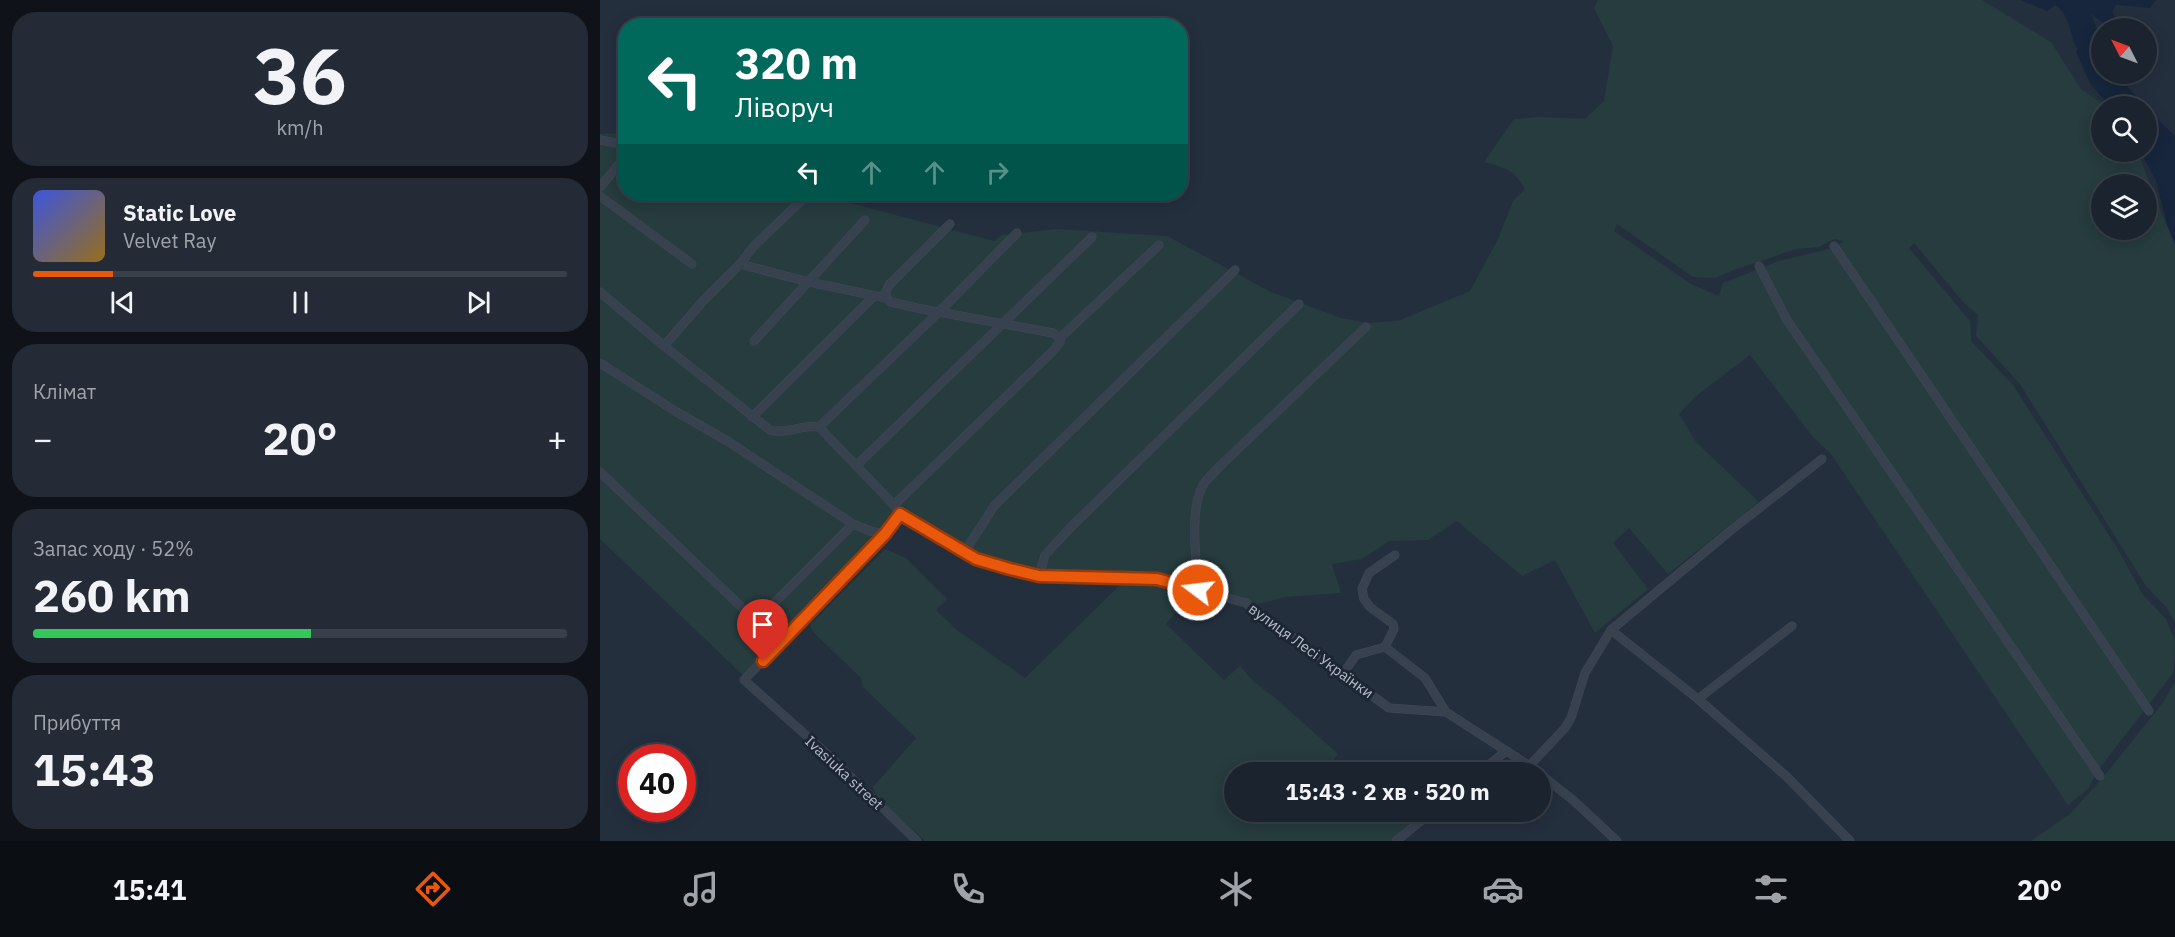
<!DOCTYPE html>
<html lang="uk">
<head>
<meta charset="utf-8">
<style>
	body { margin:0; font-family:"IBM Plex Sans",sans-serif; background:#242b36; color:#f1f3f6; height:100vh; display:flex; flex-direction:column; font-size:22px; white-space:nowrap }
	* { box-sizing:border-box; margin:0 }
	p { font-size:20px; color:#a0a4aa }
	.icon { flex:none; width:33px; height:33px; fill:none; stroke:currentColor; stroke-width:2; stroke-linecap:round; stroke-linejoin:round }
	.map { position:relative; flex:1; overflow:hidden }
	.drawer { display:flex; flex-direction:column; gap:12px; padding:12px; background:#0f1319; width:600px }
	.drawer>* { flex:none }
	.banner { position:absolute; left:18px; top:18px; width:570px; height:183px; border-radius:24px; box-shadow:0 3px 15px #0003,0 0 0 2px #39404a; background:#00695c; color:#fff; overflow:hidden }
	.needle { width:39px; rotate:312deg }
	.buttons { position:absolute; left:1491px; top:18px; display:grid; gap:12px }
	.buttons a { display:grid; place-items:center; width:66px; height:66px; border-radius:50%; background:#1b232e; box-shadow:0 3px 15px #0003,0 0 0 2px #39404a; font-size:30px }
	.speed { position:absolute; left:18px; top:744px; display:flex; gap:12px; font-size:30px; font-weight:700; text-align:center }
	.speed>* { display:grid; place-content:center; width:78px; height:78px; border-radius:50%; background:#1b232e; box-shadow:0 3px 15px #0003,0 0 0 2px #39404a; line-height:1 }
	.speed .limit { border:9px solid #d22; background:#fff; color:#111 }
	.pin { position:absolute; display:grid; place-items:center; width:51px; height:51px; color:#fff; margin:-62px -26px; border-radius:50% 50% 50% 0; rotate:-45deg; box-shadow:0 0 6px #0007 }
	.pin .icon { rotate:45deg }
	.me { position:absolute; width:66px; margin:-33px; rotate:285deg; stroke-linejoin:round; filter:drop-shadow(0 0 4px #0008) }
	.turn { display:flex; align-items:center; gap:21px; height:126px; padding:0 18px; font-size:27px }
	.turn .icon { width:78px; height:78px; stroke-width:2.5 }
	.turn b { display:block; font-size:42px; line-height:51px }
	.lanes { display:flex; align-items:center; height:57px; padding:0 18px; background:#0003; justify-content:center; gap:30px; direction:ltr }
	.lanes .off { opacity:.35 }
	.big { font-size:45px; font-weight:700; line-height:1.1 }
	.drawer .widget { flex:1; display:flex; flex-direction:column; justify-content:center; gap:9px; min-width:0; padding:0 21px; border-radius:24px; background:#242b36 }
	.drawer .dial { align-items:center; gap:0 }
	.dial b { font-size:78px; line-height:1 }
	.song { display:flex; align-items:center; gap:18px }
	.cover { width:72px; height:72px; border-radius:9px; background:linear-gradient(135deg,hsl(230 70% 55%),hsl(40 70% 35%)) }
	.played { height:6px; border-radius:3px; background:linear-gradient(90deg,#ea580c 15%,#39404a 15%) }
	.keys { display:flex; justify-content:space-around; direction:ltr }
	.heat { display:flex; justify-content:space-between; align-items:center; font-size:33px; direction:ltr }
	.charge { height:9px; border-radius:4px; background:linear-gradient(90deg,#34c759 52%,#39404a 0) }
	.trip { position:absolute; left:624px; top:762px; width:327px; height:60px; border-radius:30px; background:#1b232e; box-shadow:0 3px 15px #0003,0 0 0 2px #39404a; font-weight:700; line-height:60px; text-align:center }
	.menu { display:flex; height:96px; justify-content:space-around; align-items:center; background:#0b0e12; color:#a0a4aa }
	.menu .icon { width:42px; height:42px }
	.menu .selected { color:#ea580c }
	.menu b { font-size:27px; color:#f1f3f6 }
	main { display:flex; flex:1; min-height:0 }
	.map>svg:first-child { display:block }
	.green { fill:#263c3f; fill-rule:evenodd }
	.water { fill:#17263c }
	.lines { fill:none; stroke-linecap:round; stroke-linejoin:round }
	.minor-casing { stroke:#414a57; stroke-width:9 }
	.minor { stroke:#38414e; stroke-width:8 }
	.route-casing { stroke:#983908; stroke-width:15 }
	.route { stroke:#ea580c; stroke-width:10 }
	.labels { text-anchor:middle; stroke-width:6; stroke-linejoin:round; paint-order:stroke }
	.street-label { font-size:15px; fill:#b4bcc9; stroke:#1d2633 }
</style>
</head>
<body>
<main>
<section class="drawer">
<div class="widget dial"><b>36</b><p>km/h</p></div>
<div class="widget">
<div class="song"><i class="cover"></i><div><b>Static Love</b><p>Velvet Ray</p></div></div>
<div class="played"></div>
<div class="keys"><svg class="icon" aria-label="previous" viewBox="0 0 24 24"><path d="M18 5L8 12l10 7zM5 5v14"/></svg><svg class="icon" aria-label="pause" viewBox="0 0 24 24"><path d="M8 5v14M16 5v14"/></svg><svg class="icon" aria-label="next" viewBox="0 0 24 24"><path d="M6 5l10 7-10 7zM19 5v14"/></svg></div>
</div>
<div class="widget"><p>Клімат</p>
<div class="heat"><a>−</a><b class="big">20°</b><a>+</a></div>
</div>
<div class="widget"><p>Запас ходу · 52%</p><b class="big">260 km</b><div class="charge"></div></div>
<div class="widget"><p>Прибуття</p><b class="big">15:43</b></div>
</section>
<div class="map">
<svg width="1575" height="841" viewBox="0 0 1575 841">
	<rect width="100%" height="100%" fill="#242f3e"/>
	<g class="green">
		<path d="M998 0H1382L1451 42 1481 89 1505 106H1502V152H1538L1552 190 1575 245V623L1567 608 1546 586 1420 384 1376 336 1378 315 1364 303 1314 243 1309 248 1370 321 1371 341 1413 385 1519 551 1543 595 1566 619 1575 641 1574 672 1499 769 1488 789 1468 805 1231 454 1213 437 1150 355 1096 396 1079 414 1096 442 1159 502 1068 574 1029 528 1013 543 1048 589 995 633 955 560 922 576 857 521 828 540 789 541 762 559 732 564 741 593 685 597 655 605 566 580 429 572 373 556 300 510 275 548 146 678 0 539V134L25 133 26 194H216L394 241 402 235 456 229 567 236 671 292 741 318 768 323 798 321 870 291 898 239 913 201 925 189C914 169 905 168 884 162L914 119 938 117 985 119 1004 101 1013 46 994 8ZM1502 184H1546V230H1502ZM1017 224 1093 277 1115 278 1134 270 1196 249 1219 247 1234 239 1244 241 1233 248 1179 261 1123 283 1119 296 1091 284 1014 231Z"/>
		<path d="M285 549 306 558 347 599 336 610 357 630 425 678 520 585H558L591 595 566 624 624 680 640 666 654 682 674 697 738 754 725 772H634V812H824L826 813 791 841H325L278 798 273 787 316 738 263 687 261 678 213 632 210 625Z"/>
		<path d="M1575 682V841H1431L1470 814 1501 780 1564 701Z"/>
	</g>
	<g class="water">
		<path d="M1420 0H1556L1550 8 1516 5 1512 12 1522 28H1510L1491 14 1501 40 1502 74H1516L1545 106H1509L1490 83 1476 52 1478 49C1468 36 1473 19 1456 5L1447 11Z"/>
		<path d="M1547 109 1575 136V244L1567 224 1556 181 1541 152H1546Z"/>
	</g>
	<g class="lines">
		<g class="minor-casing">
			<g id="minor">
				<path d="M0 140 22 144 26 147"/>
				<path d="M0 187 26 156"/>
				<path d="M208 194 154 246 140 264 209 282 286 298"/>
				<path d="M0 196 92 264"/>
				<path d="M1234 246 1549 711"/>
				<path d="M1159 266 1187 320 1500 776"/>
				<path d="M0 292 64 346 170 430C186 435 203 424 219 427L294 505 300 514 376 559 410 569 439 576 557 579 646 603 789 708 846 712 939 772"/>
				<path d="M459 339 559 245"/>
				<path d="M154 341 265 220"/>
				<path d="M64 346 103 301 140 264"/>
				<path d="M0 363 75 411 129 442 253 524 159 618 152 617 0 472"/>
				<path d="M152 417 274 296"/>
				<path d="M219 427 340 311 417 233"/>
				<path d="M256 466 492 237"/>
				<path d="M294 505 453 351 460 342 459 337 453 333 317 308 291 302 286 298V291L289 285 350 224"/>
				<path d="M300 514 285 534 144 680 227 754 317 841"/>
				<path d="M253 524 270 531 285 534"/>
				<path d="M364 553 394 506 635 270"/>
				<path d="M439 576 445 555 474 524 699 304"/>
				<path d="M598 590C597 561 589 514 602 487 606 479 614 473 620 466L766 327"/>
				<path d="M1011 630 1130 531 1222 459"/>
				<path d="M785 647 794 629 793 624 770 607 764 599 762 589 769 573 795 555"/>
				<path d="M743 674 756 655 785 647 825 678 846 712"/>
				<path d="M1098 699 1192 626"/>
				<path d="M929 766 965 728 971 718 985 673 1011 630 1098 699 1186 776 1250 841"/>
				<path d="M880 772 906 751"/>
				<path d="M940 774 973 800 1017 841"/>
				<path d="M796 841 832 812"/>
			</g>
		</g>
		<use href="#minor" class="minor"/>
	</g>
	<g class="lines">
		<g class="route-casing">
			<path id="route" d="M163 661 285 534 300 514 376 559 410 569 439 576 557 579 598 590"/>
		</g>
		<use href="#route" class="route"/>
	</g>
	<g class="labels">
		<g class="street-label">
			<text transform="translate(711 651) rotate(36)" y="5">вулиця Лесі Українки</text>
			<text transform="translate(244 773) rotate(43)" y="5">Ivasiuka street</text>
		</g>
	</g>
</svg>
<div class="buttons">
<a><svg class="needle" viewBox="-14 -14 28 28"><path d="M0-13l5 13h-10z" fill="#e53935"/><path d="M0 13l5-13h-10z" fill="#a0a4aa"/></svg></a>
<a><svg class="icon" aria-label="search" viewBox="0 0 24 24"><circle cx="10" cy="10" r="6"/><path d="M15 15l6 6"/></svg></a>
<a><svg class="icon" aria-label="layers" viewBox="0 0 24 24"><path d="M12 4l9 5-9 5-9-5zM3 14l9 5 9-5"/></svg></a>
</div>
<div class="speed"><div class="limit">40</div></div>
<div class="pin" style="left:163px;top:661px;background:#d93025"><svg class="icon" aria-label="arrive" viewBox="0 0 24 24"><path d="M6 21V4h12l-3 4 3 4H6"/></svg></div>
<svg class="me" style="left:598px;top:590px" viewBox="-20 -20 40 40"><circle r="17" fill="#ea580c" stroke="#fff" stroke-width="3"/><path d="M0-11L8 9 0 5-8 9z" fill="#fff"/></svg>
<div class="trip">15:43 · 2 хв · 520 m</div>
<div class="banner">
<div class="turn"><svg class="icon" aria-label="left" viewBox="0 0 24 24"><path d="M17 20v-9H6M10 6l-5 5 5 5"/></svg><div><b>320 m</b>Ліворуч</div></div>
<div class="lanes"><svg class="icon" aria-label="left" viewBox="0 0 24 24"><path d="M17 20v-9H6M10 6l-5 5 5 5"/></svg><svg class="icon off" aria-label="ahead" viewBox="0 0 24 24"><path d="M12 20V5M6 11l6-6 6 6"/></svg><svg class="icon off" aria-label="ahead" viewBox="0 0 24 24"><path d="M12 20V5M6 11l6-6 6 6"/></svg><svg class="icon off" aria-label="right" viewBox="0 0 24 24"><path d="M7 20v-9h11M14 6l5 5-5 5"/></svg></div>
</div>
</div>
</main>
<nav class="menu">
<b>15:41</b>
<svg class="icon selected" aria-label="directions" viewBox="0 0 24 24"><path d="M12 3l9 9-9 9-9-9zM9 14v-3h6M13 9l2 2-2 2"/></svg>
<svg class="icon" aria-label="music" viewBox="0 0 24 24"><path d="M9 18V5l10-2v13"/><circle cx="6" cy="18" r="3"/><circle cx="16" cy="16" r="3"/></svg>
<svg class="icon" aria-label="phone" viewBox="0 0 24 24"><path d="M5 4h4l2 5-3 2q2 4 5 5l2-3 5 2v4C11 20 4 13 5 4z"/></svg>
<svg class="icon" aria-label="climate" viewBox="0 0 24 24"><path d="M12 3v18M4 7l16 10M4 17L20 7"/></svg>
<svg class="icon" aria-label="car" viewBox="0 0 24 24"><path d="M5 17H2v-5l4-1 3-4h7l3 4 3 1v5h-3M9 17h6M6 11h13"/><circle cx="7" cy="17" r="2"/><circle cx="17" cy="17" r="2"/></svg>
<svg class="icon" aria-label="filters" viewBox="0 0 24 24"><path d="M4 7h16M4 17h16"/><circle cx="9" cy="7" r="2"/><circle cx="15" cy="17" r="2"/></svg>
<b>20°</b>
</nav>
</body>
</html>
